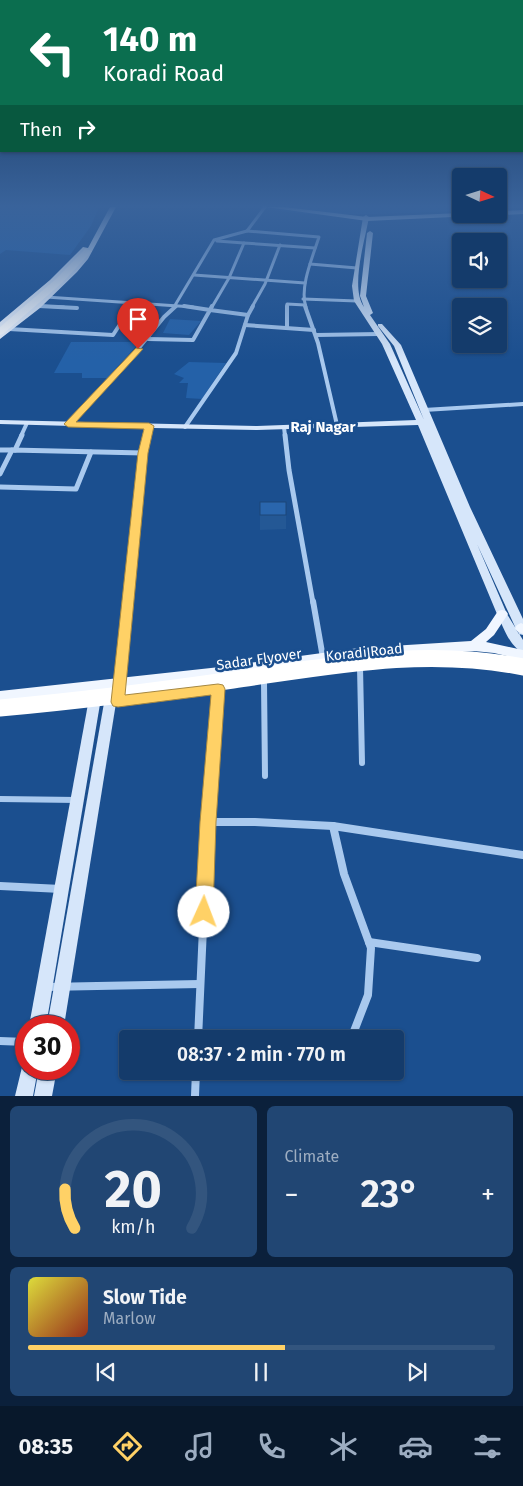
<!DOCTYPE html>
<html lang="en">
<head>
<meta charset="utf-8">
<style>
	body { margin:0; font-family:"Fira Sans",sans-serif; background:#214673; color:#f1f3f6; height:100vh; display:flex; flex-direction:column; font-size:19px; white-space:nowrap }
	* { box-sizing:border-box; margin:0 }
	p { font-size:16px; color:#9dadc1 }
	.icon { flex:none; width:28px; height:28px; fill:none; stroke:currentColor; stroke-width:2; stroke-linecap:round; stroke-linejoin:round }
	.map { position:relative; height:1096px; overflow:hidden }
	.panel { display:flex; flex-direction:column; gap:10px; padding:10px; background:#0b203b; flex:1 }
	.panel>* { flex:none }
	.banner { position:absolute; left:0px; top:0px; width:524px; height:152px; box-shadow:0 1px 4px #0004,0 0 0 1px #33557e; background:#0b6e4f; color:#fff; overflow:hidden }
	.needle { width:32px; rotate:94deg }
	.fabs { position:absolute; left:452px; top:168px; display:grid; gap:10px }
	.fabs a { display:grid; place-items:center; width:55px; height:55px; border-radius:5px; background:#143b6b; box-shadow:0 1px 4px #0004,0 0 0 1px #33557e; font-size:25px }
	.speed { position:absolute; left:15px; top:1015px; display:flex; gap:10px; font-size:25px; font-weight:700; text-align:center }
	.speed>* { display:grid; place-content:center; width:65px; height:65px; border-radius:50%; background:#143b6b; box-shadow:0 1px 4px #0004,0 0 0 1px #33557e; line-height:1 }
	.speed .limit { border:8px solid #d22; background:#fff; color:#111 }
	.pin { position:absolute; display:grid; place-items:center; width:42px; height:42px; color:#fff; margin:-51px -21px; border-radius:50% 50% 50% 0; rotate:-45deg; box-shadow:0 0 5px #0007 }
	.pin .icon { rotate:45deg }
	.me { position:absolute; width:55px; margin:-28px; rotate:2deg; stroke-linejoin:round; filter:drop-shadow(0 0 4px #0008) }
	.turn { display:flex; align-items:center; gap:18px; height:105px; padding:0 20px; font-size:22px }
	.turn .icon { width:65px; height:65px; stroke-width:2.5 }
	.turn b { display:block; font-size:35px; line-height:42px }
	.then { display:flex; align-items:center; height:48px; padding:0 20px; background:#0003; gap:10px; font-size:19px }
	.big { font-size:38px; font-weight:600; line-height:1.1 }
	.panel .tile { flex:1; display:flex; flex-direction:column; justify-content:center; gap:8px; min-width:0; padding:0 18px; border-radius:8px; background:#214673 }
	.panel .dial { align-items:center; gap:0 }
	.dial svg { height:130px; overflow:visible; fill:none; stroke:#33557e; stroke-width:7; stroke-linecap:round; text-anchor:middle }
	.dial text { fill:#f1f3f6; stroke:none }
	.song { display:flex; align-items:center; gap:15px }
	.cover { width:60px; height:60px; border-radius:8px; background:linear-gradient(135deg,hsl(60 70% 55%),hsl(10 70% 35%)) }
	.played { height:5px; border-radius:2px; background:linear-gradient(90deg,#ffd166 55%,#33557e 55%) }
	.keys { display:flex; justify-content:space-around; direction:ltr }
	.heat { display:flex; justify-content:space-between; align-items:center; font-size:28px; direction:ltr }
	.panel .tiles { flex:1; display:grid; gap:10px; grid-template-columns:1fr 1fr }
	.tile:last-child { grid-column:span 2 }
	.trip { position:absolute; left:119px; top:1030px; width:285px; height:50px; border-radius:5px; background:#143b6b; box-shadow:0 1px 4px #0004,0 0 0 1px #33557e; font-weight:600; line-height:50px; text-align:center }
	.tabs { display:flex; height:80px; justify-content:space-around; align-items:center; background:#08182b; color:#9dadc1 }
	.tabs .icon { width:35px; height:35px }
	.tabs .current { color:#ffd166 }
	.tabs b { font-size:22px; color:#f1f3f6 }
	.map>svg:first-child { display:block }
	.green { fill:#2461a8 }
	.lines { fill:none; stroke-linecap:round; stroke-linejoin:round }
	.street-far4 { stroke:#a9c9ee; stroke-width:3 }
	.street-far3 { stroke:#a9c9ee; stroke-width:4 }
	.street-far2 { stroke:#a9c9ee; stroke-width:5 }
	.street-far1 { stroke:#a9c9ee; stroke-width:6 }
	.street { stroke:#a9c9ee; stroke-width:8 }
	.secondary { fill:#d6e6fa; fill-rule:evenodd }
	.primary { fill:#f0f6ff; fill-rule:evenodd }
	.highway { fill:#fff; fill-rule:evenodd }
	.highway-bridge { stroke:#fff; stroke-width:17 }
	.wall { fill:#245895 }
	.building { fill:#2a66ad; stroke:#1d4779 }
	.route { fill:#ffd166; stroke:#a68842 }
	.labels { text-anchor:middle; stroke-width:5; stroke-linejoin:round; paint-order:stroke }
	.street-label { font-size:14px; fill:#fff; stroke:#1b4f8f }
	.neighbourhood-label { font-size:15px; font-weight:bold; fill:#fff; stroke:#1b4f8f }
</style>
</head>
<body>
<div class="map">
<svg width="523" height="1096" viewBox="0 0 523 1096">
	<rect width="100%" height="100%" fill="#1b4f8f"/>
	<g class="green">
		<path d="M0 207H99L91 226 70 255 6 250 0 254Z"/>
		<path d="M248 207H461V211L375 214H305Z"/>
		<path d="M170 319 201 321 189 335 163 333Z"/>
		<path d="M71 342H140L107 378H82V373H54Z"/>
		<path d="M189 362 226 363 202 399 186 398 188 383H179L184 378 174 374Z"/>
	</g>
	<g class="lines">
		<g class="street-far4">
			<path d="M247 231 319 237C313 256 299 288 306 307"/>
			<path d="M217 241 244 243"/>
			<path d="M310 264 357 268"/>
			<path d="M194 275 305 283"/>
			<path d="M46 297 193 307"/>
			<path d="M303 299 357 301"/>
			<path d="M37 306 64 307"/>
			<path d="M131 307 134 303"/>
			<path d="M174 307 214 240 247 231 265 207"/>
			<path d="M212 307 229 278 244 243 315 248"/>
			<path d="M252 307 265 284 280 245"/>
			<path d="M287 307V304L305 305"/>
		</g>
		<g class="street-far3">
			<path d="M39 306 77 308"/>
			<path d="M287 306V328"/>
			<path d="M305 306 318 343 337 425"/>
			<path d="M248 315 253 306"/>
			<path d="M245 325 314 330"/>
			<path d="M9 329 113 335 132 306"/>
			<path d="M316 335 379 334"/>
			<path d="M148 339 193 340 210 310 184 306"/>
			<path d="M424 410 523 404"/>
			<path d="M68 424 129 360 164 317 176 306"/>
			<path d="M185 427 236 353 248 315 210 310 212 306"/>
			<path d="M284 427 285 436"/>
			<path d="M21 436 27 423"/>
		</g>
		<g class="street-far2">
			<path d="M285 435 289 470 313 603"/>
			<path d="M0 450H12"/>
			<path d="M15 450 22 435"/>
			<path d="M0 474 12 450 143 453"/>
			<path d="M0 487 76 489 91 452"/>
		</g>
		<g class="street-far1">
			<path d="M313 601 323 658"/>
			<path d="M360 667 362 763"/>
			<path d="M264 682 265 776"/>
			<path d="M0 799 77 800"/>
			<path d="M208 818 218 689"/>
		</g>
		<g class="street">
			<path d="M208 822H255L333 826 523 855"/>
			<path d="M333 826 344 874 371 948 368 995 351 1039"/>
			<path d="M0 886 61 889"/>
			<path d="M369 942 477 958"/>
			<path d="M46 987 200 984"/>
			<path d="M198 1039 208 817"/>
			<path d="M0 1041 26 1042"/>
			<path d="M195 1096 196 1071"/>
		</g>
		<g class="secondary">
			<path d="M366 215 369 217C365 241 350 287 364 307L360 296 367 233 370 231 373 233 366 296 373 313 370 315 390 344 424 420 394 346 378 326V324H382L401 345 470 507 523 619V635L519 634 517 631 477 544 507 614 523 640V652C510 648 503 626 497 614L418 425 257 430 153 428 147 453 125 691 123 694 119 696 115 694 113 691 139 453 144 428 0 424V420L257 426 416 420 382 344 354 301 352 286 363 217Z"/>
			<path d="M110 698 114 700 116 703 64 1026H47L104 703 106 700Z"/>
			<path d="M94 699 98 700 100 704 46 1026H29L88 704 90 700Z"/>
			<path d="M26 1061V1069H38L33 1096H15L23 1063Z"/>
			<path d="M39 1069H57L52 1096H34Z"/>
		</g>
		<g class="primary">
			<path d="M110 207H116L88 259 77 272 40 308 0 339V333C27 311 70 280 87 250L54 282 0 328V322L50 280 83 247 88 248Z"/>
			<path d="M266 207H284L367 217 461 213 477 214 474 216 367 221Z"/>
			<path d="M523 210V214L499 215 497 214H499V211Z"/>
			<path d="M502 610 506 611 508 614 494 635 486 642 523 650V660L494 653 474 651 418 653 359 658 220 677 0 701V691L220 667 359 648 471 641 486 629 498 611Z"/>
			<path d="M521 623 523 624V634L517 631 515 628 517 625Z"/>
		</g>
		<path class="highway" d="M85 249 92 251 62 283 3 334 0 335V327L56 279Z"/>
		<path class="highway-bridge" d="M0 708C78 701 156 691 233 680 331 666 425 647 523 667"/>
	</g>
	<path class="wall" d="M260 502 286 515V529L260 530Z"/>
	<rect class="building" x="260" y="502" width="26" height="13"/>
	<linearGradient id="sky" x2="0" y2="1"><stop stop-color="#0f2b4f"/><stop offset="0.57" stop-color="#39639b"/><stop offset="1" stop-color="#39639b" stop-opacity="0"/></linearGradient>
	<rect width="523" height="361" fill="url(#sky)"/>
	<path class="route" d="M136 348 143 349 76 422 149 423 154 426 148 453 125 695 218 684 223 685 225 689 216 822 213 912 210 918 204 921 198 918 195 912 200 822 211 695 118 707 113 706 111 702 138 453 144 429 68 427 64 424Z"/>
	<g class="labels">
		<g class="street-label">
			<text transform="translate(364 652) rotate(-6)" y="5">Koradi Road</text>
			<text transform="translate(259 659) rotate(-8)" y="5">Sadar Flyover</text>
		</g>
		<g class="neighbourhood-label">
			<text x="323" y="432">Raj Nagar</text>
		</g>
	</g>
</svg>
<div class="fabs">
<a><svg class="needle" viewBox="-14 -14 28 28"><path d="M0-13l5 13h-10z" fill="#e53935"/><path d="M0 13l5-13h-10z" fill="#9dadc1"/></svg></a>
<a><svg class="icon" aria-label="sound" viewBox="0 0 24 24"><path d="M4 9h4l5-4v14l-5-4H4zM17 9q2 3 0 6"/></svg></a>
<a><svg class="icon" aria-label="layers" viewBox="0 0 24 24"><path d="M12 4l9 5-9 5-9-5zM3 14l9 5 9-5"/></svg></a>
</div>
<div class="speed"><div class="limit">30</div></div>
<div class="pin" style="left:138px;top:349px;background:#d93025"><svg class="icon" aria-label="arrive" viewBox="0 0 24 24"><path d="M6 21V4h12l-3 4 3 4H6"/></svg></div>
<svg class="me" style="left:204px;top:912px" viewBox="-20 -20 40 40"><circle r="19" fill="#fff"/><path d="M0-13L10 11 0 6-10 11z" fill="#ffd166"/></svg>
<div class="trip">08:37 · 2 min · 770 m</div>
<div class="banner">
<div class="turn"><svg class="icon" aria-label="left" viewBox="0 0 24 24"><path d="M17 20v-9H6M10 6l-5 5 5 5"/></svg><div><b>140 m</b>Koradi Road</div></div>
<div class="then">Then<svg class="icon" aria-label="right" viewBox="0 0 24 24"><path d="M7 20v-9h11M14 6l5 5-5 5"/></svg></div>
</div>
</div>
<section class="panel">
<div class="tiles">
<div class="tile dial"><svg viewBox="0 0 100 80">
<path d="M14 69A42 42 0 1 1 86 69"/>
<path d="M14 69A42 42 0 0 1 8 45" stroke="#ffd166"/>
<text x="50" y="56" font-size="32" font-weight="700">20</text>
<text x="50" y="72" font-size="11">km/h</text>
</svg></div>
<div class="tile"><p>Climate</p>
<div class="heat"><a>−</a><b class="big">23°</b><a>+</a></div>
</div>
<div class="tile">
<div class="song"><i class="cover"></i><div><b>Slow Tide</b><p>Marlow</p></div></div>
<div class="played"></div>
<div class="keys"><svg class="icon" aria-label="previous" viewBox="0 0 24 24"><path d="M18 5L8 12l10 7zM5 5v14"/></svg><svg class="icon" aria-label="pause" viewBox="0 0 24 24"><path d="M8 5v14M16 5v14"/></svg><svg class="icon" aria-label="next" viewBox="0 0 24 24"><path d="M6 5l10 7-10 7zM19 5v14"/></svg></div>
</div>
</div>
</section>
<nav class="tabs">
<b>08:35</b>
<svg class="icon current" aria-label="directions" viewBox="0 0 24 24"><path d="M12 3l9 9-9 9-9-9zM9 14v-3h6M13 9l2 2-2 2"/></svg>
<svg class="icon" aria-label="music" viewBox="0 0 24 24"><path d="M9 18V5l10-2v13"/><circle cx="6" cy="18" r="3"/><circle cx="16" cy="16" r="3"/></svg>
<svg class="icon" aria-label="phone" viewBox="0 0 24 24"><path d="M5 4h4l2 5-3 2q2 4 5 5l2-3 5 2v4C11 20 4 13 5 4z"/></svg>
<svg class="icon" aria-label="climate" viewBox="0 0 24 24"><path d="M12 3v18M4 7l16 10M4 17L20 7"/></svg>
<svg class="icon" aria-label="car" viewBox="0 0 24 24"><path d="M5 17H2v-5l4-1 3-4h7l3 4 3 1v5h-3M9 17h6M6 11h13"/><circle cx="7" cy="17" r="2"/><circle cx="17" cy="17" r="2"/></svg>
<svg class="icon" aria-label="filters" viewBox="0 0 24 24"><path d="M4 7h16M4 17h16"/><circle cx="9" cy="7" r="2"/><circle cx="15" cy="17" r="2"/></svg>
</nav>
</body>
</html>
